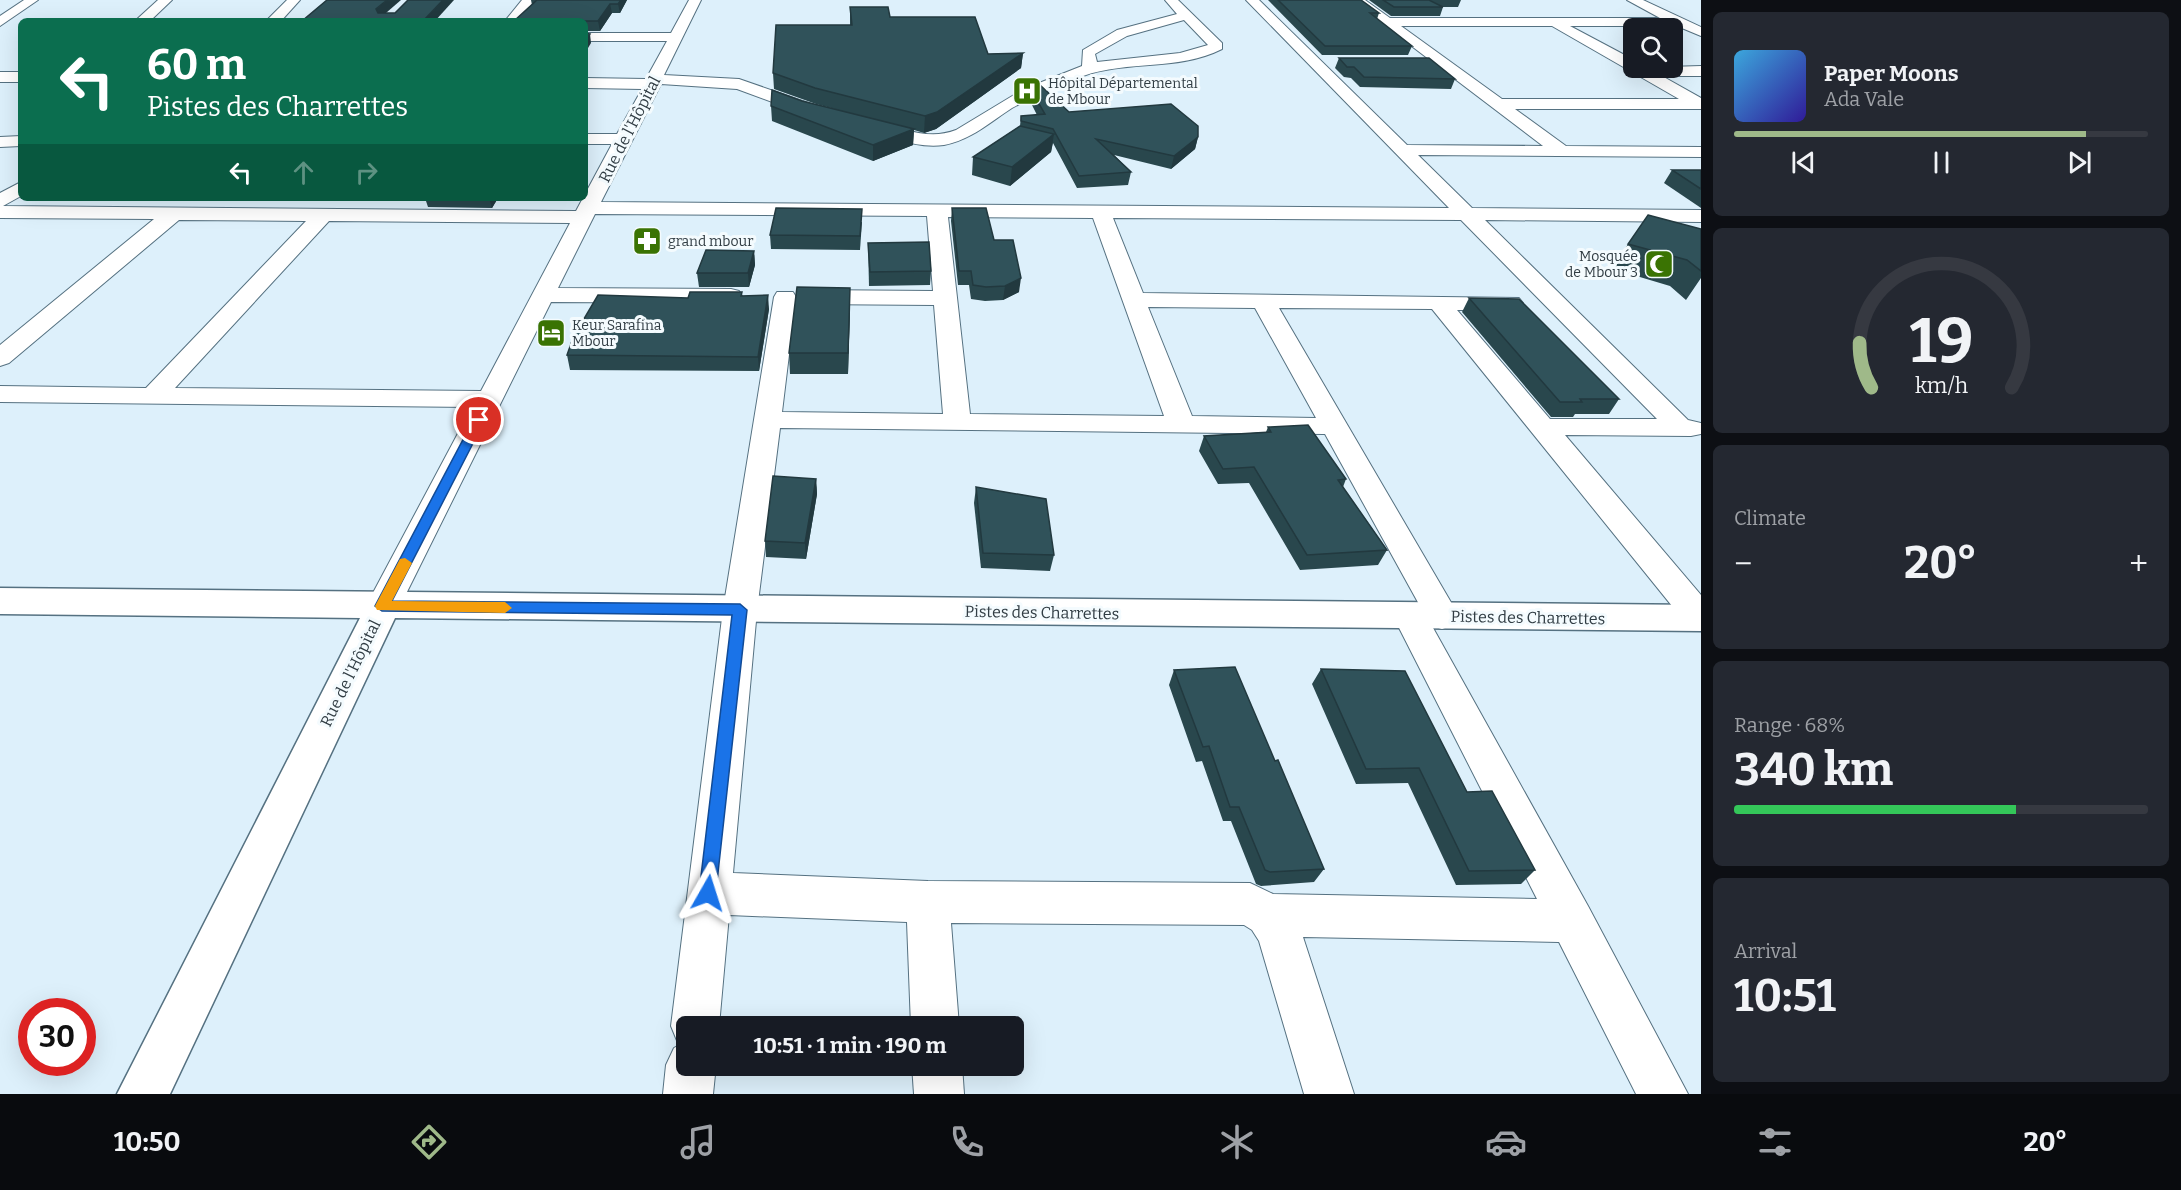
<!DOCTYPE html>
<html lang="en">
<head>
<meta charset="utf-8">
<style>
	body { margin:0; font-family:Bitter,serif; background:#242831; color:#f1f3f6; height:100vh; display:flex; flex-direction:column; font-size:22px; white-space:nowrap }
	* { box-sizing:border-box; margin:0 }
	p { font-size:20px; color:#9ea1a6 }
	.icon { flex:none; width:33px; height:33px; fill:none; stroke:currentColor; stroke-width:2; stroke-linecap:round; stroke-linejoin:round }
	.map { position:relative; flex:1; overflow:hidden }
	.sheet { display:flex; flex-direction:column; gap:12px; padding:12px; background:#0d0f14; width:480px }
	.sheet>* { flex:none }
	.top-card { position:absolute; left:18px; top:18px; width:570px; height:183px; border-radius:9px; box-shadow:0 6px 24px #0002; background:#0b6e4f; color:#fff; overflow:hidden }
	.tools { position:absolute; left:1623px; top:18px; display:grid; gap:12px }
	.tools a { display:grid; place-items:center; width:60px; height:60px; border-radius:9px; background:#171b24; box-shadow:0 6px 24px #0002; font-size:30px }
	.speed { position:absolute; left:18px; top:998px; display:flex; gap:12px; font-size:30px; font-weight:700; text-align:center }
	.speed>* { display:grid; place-content:center; width:78px; height:78px; border-radius:50%; background:#171b24; box-shadow:0 6px 24px #0002; line-height:1 }
	.speed .limit { border:9px solid #d22; background:#fff; color:#111 }
	.pin { position:absolute; display:grid; place-items:center; width:51px; height:51px; color:#fff; margin:-26px; border:3px solid #fff; border-radius:50%; box-shadow:0 2px 6px #0007 }
	.me { position:absolute; width:66px; margin:-33px; rotate:6deg; stroke-linejoin:round; filter:drop-shadow(0 0 4px #0008) }
	.turn { display:flex; align-items:center; gap:21px; height:126px; padding:0 30px; font-size:27px }
	.turn .icon { width:78px; height:78px; stroke-width:2.5 }
	.turn b { display:block; font-size:42px; line-height:51px }
	.lanes { display:flex; align-items:center; height:57px; padding:0 30px; background:#0003; justify-content:center; gap:30px; direction:ltr }
	.lanes .off { opacity:.35 }
	.big { font-size:45px; font-weight:700; line-height:1.1 }
	.sheet .tile { flex:1; display:flex; flex-direction:column; justify-content:center; gap:9px; min-width:0; padding:0 21px; border-radius:9px; background:#242831 }
	.sheet .dial { align-items:center; gap:0 }
	.dial svg { height:156px; overflow:visible; fill:none; stroke:#363941; stroke-width:7; stroke-linecap:round; text-anchor:middle }
	.dial text { fill:#f1f3f6; stroke:none }
	.song { display:flex; align-items:center; gap:18px }
	.cover { width:72px; height:72px; border-radius:9px; background:linear-gradient(135deg,hsl(200 70% 55%),hsl(250 70% 35%)) }
	.played { height:6px; border-radius:3px; background:linear-gradient(90deg,#9fb989 85%,#363941 85%) }
	.keys { display:flex; justify-content:space-around; direction:ltr }
	.heat { display:flex; justify-content:space-between; align-items:center; font-size:33px; direction:ltr }
	.charge { height:9px; border-radius:4px; background:linear-gradient(90deg,#34c759 68%,#363941 0) }
	.trip { position:absolute; left:676px; top:1016px; width:348px; height:60px; border-radius:9px; background:#171b24; box-shadow:0 6px 24px #0002; font-weight:700; line-height:60px; text-align:center }
	.menu { display:flex; height:96px; justify-content:space-around; align-items:center; background:#090b0e; color:#9ea1a6 }
	.menu .icon { width:42px; height:42px }
	.menu .on { color:#9fb989 }
	.menu b { font-size:27px; color:#f1f3f6 }
	main { display:flex; flex:1; min-height:0 }
	.map>svg:first-child { display:block }
	.lines { fill:none; stroke-linecap:round; stroke-linejoin:round }
	.minor-casing { stroke:#557181; stroke-width:2 }
	.major-casing { stroke:#557181; stroke-width:3 }
	.minor { fill:#fff; fill-rule:evenodd }
	.major { fill:#fff; fill-rule:evenodd }
	.wall { fill:#29474d }
	.shaded-wall { fill:#22393f }
	.building { fill:#30525a; stroke:#22393f; stroke-width:1.5 }
	.route { fill:#1a73e8; stroke:#114b97; stroke-width:1.5 }
	.slow { fill:#f59e0b }
	.labels { text-anchor:middle; stroke-width:6; stroke-linejoin:round; paint-order:stroke }
	.far-poi-label { font-size:14px; fill:#313d44; stroke:#f4fbfe; text-anchor:start }
	.street-label { font-size:16px; fill:#313d44; stroke:#f4fbfe }
</style>
</head>
<body>
<main>
<div class="map">
<svg width="1701" height="1094" viewBox="0 0 1701 1094">
	<rect width="100%" height="100%" fill="#ddf0fb"/>
	<g class="lines">
		<g class="minor-casing">
			<g id="minor">
				<path d="M24 0H38L0 26V16Z"/>
				<path d="M158 0H172L150 21H135Z"/>
				<path d="M287 0H300L281 21H266Z"/>
				<path d="M522 0H535L519 21H505Z"/>
				<path d="M689 0H701L664 75 739 79 817 106 819 110 811 115 805 114 737 89 661 84 601 202 1449 208 1246 0H1259L1407 145 1543 146 1351 0H1365L1390 18H1660L1627 0H1643L1701 27V36L1677 26H1570L1634 60V68L1701 66V76H1662L1701 98V109H1515L1566 146 1701 147V157L1418 155 1472 208 1701 210V222L1485 220 1688 420 1701 423V434L1691 436 1565 435 1701 595V631L1689 627 1432 309 1279 308 1459 616 1454 625 1442 629 1432 626 1588 906 1688 1094H1636L1559 942 1303 937 1354 1094H1304L1259 941 1252 930 1244 925 951 923 959 1026H911L907 922 729 915 719 1026H687V1065H716L713 1094H663L666 1065 674 1048 681 1044 678 1043 671 1026 723 610 774 297 777 292H793L796 297 782 412 943 414 934 305 808 304 800 302 797 297 800 292 808 290 933 291 927 216 595 214 558 288 731 289 739 291 742 296 739 301 731 303 551 302 400 606 395 615 383 618 371 615 366 606 472 407 0 402V386L146 388 306 221 179 220 9 363 0 366V345L154 219 0 218V193L21 182V196L3 206 576 211 612 144H585V134H617L642 89 585 88V78L646 79 667 41H585V33H671ZM1401 26H1552L1679 99H1502ZM948 217 1093 218 1164 416 970 414ZM1113 218 1461 220 1657 419H1550L1457 310H1511L1519 308 1523 303 1519 298 1143 293ZM329 221 570 223 481 391 175 388ZM1148 307 1255 308 1316 418 1192 416ZM780 428 1325 434 1420 606 1410 603 1398 607 1393 616 1537 899 1273 894 1250 883 928 881 733 873 757 610Z"/>
				<path d="M1165 0H1178L1222 43V49C1179 71 1128 60 1083 76 1059 84 1035 95 1012 108 990 122 971 140 944 145 918 149 892 137 868 130L865 126 874 121C902 128 928 141 956 130L1024 89 1082 66 1083 50 1117 30 1177 14ZM1184 20 1208 45 1180 53 1097 62 1095 54 1127 36Z"/>
				<rect x="0" y="72" width="21" height="10"/>
				<path d="M21 136V146L0 147V137Z"/>
				<path d="M912 1065H962L964 1094H914Z"/>
			</g>
		</g>
		<g class="major-casing">
			<path id="major" d="M0 588 1701 605V631L395 618 170 1094H117L360 618 0 614Z"/>
		</g>
		<use href="#minor" class="minor"/>
		<use href="#major" class="major"/>
	</g>
	<g class="wall">
		<path d="M531 0H627L620 13H612L600 31H585V21L532 5Z"/>
		<path d="M1268 0H1361L1379 13 1377 19 1412 46 1408 55H1322Z"/>
		<path d="M1369 0H1461L1458 7H1443L1440 16H1391Z"/>
		<path d="M850 7 890 17 988 54 1023 53 1021 68 936 129 924 133 914 130 913 145 873 161 772 121 771 106 802 101 853 114 816 104 774 89 773 73 850 25Z"/>
		<path d="M1339 58 1455 79 1451 89 1360 87 1351 78 1344 77 1335 68Z"/>
		<path d="M1031 90 1069 112 1198 137 1195 149 1171 169 1114 155 1131 172 1128 185 1077 188 1053 143 1051 152 1010 186 972 175 973 157 1020 126 1021 116 1037 115 1030 101Z"/>
		<path d="M1672 170H1701V208L1664 183Z"/>
		<path d="M425 198H498L492 208 428 207Z"/>
		<path d="M952 208 994 240 1019 292 1003 300 985 301 971 299 969 285H958L951 221Z"/>
		<path d="M862 222 860 250 771 249 770 235Z"/>
		<path d="M1701 229V278L1686 300 1670 286 1613 269 1628 244Z"/>
		<path d="M868 243 931 271 930 285 869 286Z"/>
		<path d="M754 251 755 265 749 287H699L697 273Z"/>
		<path d="M742 292V296L769 309 759 371 570 370 567 355 581 324 688 298Z"/>
		<path d="M1469 298 1619 399 1609 414H1575L1573 417H1551L1462 312Z"/>
		<path d="M850 308 848 374H790L789 353Z"/>
		<path d="M1268 427 1346 479 1343 487 1387 550 1378 565 1300 570 1249 483 1218 484 1199 451 1204 436 1266 432Z"/>
		<path d="M816 479 817 494 806 559 766 557 765 541Z"/>
		<path d="M976 487 1054 555 1050 571 981 568 974 503Z"/>
		<path d="M1321 669 1467 792 1535 870 1521 884 1456 885 1408 783 1356 784 1312 684Z"/>
		<path d="M1174 670 1275 761 1324 869 1314 882 1261 886 1256 884 1231 821H1223L1202 761 1196 762 1169 685Z"/>
	</g>
	<g class="shaded-wall">
		<path d="M387 0H401L379 19 376 9Z"/>
		<path d="M443 0H454L435 21H423Z"/>
		<path d="M621 0H627L620 13 618 4Z"/>
		<path d="M610 4 612 13 600 31 598 21Z"/>
		<path d="M590 34 591 43 585 53V41Z"/>
		<path d="M1023 53 1021 68 936 129 924 133 925 116Z"/>
		<path d="M914 129 913 145 873 161V145Z"/>
		<path d="M1054 134 1051 152 1010 186 1012 167Z"/>
		<path d="M1198 137 1195 149 1171 169 1174 156Z"/>
		<path d="M489 198H498L492 208Z"/>
		<path d="M754 251 755 265 749 287 748 273Z"/>
		<path d="M1021 278 1019 292 1003 300 1005 286Z"/>
		<path d="M850 288V308L848 374V353Z"/>
		<path d="M768 295 769 309 759 371 758 357Z"/>
		<path d="M816 479 817 494 806 559 805 543Z"/>
	</g>
	<g class="building">
		<path d="M327 0H387L376 9 378 13H395L408 0H443L423 21H302Z"/>
		<path d="M537 0H621L618 4H610L598 21H514Z"/>
		<path d="M1278 0H1361L1379 13H1370L1412 46H1325Z"/>
		<path d="M1383 0H1429L1443 7H1394Z"/>
		<path d="M850 7H888L890 17H975L988 54 1023 53 937 112 925 116 815 88 773 73 776 25H852Z"/>
		<path d="M585 33 590 34 585 41Z"/>
		<path d="M1339 58H1429L1455 79 1364 77 1354 67H1347Z"/>
		<path d="M1040 85 1069 112 1171 104 1198 126V137L1174 156 1096 139 1131 172 1079 176 1053 129 1021 121V116L1045 114 1031 90Z"/>
		<path d="M772 90 802 101 914 129 873 145 771 106Z"/>
		<path d="M1020 126 1054 134 1012 167 973 157Z"/>
		<path d="M1672 170H1701V189Z"/>
		<path d="M776 208 862 209 860 236 770 235Z"/>
		<path d="M952 208H986L994 240H1013L1021 278 1005 286 986 287 973 285 971 271H959Z"/>
		<path d="M1648 215 1701 229V271L1687 260 1628 244Z"/>
		<path d="M929 242 931 271 870 272 868 243Z"/>
		<path d="M706 250 754 251 748 273H697Z"/>
		<path d="M797 287 850 288 848 353H789Z"/>
		<path d="M690 292H742L741 296 768 295 758 357 567 355 578 324H581L598 295 688 298Z"/>
		<path d="M1469 298 1519 299 1619 399H1580L1582 402H1560Z"/>
		<path d="M1308 425 1346 479 1338 480 1387 550 1307 555 1254 467 1223 469 1204 436 1271 432 1268 427Z"/>
		<path d="M773 476 816 479 805 543 765 541Z"/>
		<path d="M976 487 1046 499 1054 555 983 553Z"/>
		<path d="M1235 667 1275 761 1278 760 1324 869 1270 872 1265 870 1239 807H1230L1209 746 1203 747 1174 670Z"/>
		<path d="M1321 669 1405 671 1467 792 1492 791 1535 870 1469 871 1419 768 1366 769Z"/>
	</g>
	<path class="route" d="M475 417 485 420 392 601 740 604 747 610 715 900 708 902 702 900 699 893 732 615 382 611 375 606Z"/>
	<path class="slow" d="M405 558 412 563 392 601 505 602 512 608 505 613 377 610 375 606 400 559Z"/>
	<defs>
		<g id="hospital-square" transform="scale(1.5)"><rect x="-9" y="-9" width="18" height="18" rx="4" fill="#3a7303" stroke="#f4fbfe"/><path d="M-5-5h3v3.5h4V-5h3V5h-3V1.5h-4V5h-3Z" fill="#fff"/></g>
		<g id="pharmacy-square" transform="scale(1.5)"><rect x="-9" y="-9" width="18" height="18" rx="4" fill="#3a7303" stroke="#f4fbfe"/><path d="M-2-6h4v4h4v4h-4v4h-4v-4h-4v-4h4Z" fill="#fff"/></g>
		<g id="mosque-square" transform="scale(1.5)"><rect x="-9" y="-9" width="18" height="18" rx="4" fill="#3a7303" stroke="#f4fbfe"/><path d="M3.5-4.9A6 6 0 1 0 3.5 4.9A5 5 0 1 1 3.5-4.9Z" fill="#fff"/></g>
		<g id="hotel-square" transform="scale(1.5)"><rect x="-9" y="-9" width="18" height="18" rx="4" fill="#3a7303" stroke="#f4fbfe"/><path d="M-6-4.5h1.5V1H6V5H4.5V3h-9V5H-6ZM-4 0a1.8 1.8 0 1 1 3.6 0ZM.5 0V-2.5h3Q6-2.5 6 0Z" fill="#fff"/></g>
	</defs>
	<g fill-rule="evenodd">
		<use href="#hospital-square" x="1027" y="91"/>
		<use href="#pharmacy-square" x="647" y="241"/>
		<use href="#mosque-square" x="1659" y="264"/>
		<use href="#hotel-square" x="551" y="333"/>
	</g>
	<g class="labels">
		<g class="far-poi-label">
			<text x="1048" y="88">Hôpital Départemental<tspan x="1048" dy="16">de Mbour</tspan></text>
			<text x="668" y="246">grand mbour</text>
			<text x="1638" y="261" text-anchor="end">Mosquée<tspan x="1638" dy="16">de Mbour 3</tspan></text>
			<text x="572" y="330">Keur Sarafina<tspan x="572" dy="16">Mbour</tspan></text>
		</g>
		<g class="street-label">
			<text transform="translate(629 129) rotate(-63)" y="6">Rue de l'Hôpital</text>
			<text transform="translate(1042 612) rotate(1)" y="6">Pistes des Charrettes</text>
			<text transform="translate(1528 617) rotate(1)" y="6">Pistes des Charrettes</text>
			<text transform="translate(350 673) rotate(-64)" y="6">Rue de l'Hôpital</text>
		</g>
	</g>
</svg>
<div class="tools">
<a><svg class="icon" aria-label="search" viewBox="0 0 24 24"><circle cx="10" cy="10" r="6"/><path d="M15 15l6 6"/></svg></a>
</div>
<div class="speed"><div class="limit">30</div></div>
<div class="pin" style="left:479px;top:420px;background:#d93025"><svg class="icon" aria-label="arrive" viewBox="0 0 24 24"><path d="M6 21V4h12l-3 4 3 4H6"/></svg></div>
<svg class="me" style="left:708px;top:893px" viewBox="-20 -20 40 40"><path d="M0-17L14 15 0 8-14 15z" fill="#1a73e8" stroke="#fff" stroke-width="4"/></svg>
<div class="trip">10:51 · 1 min · 190 m</div>
<div class="top-card">
<div class="turn"><svg class="icon" aria-label="left" viewBox="0 0 24 24"><path d="M17 20v-9H6M10 6l-5 5 5 5"/></svg><div><b>60 m</b>Pistes des Charrettes</div></div>
<div class="lanes"><svg class="icon" aria-label="left" viewBox="0 0 24 24"><path d="M17 20v-9H6M10 6l-5 5 5 5"/></svg><svg class="icon off" aria-label="ahead" viewBox="0 0 24 24"><path d="M12 20V5M6 11l6-6 6 6"/></svg><svg class="icon off" aria-label="right" viewBox="0 0 24 24"><path d="M7 20v-9h11M14 6l5 5-5 5"/></svg></div>
</div>
</div>
<section class="sheet">
<div class="tile">
<div class="song"><i class="cover"></i><div><b>Paper Moons</b><p>Ada Vale</p></div></div>
<div class="played"></div>
<div class="keys"><svg class="icon" aria-label="previous" viewBox="0 0 24 24"><path d="M18 5L8 12l10 7zM5 5v14"/></svg><svg class="icon" aria-label="pause" viewBox="0 0 24 24"><path d="M8 5v14M16 5v14"/></svg><svg class="icon" aria-label="next" viewBox="0 0 24 24"><path d="M6 5l10 7-10 7zM19 5v14"/></svg></div>
</div>
<div class="tile dial"><svg viewBox="0 0 100 80">
<path d="M14 69A42 42 0 1 1 86 69"/>
<path d="M14 69A42 42 0 0 1 8 46" stroke="#9fb989"/>
<text x="50" y="56" font-size="32" font-weight="700">19</text>
<text x="50" y="72" font-size="11">km/h</text>
</svg></div>
<div class="tile"><p>Climate</p>
<div class="heat"><a>−</a><b class="big">20°</b><a>+</a></div>
</div>
<div class="tile"><p>Range · 68%</p><b class="big">340 km</b><div class="charge"></div></div>
<div class="tile"><p>Arrival</p><b class="big">10:51</b></div>
</section>
</main>
<nav class="menu">
<b>10:50</b>
<svg class="icon on" aria-label="directions" viewBox="0 0 24 24"><path d="M12 3l9 9-9 9-9-9zM9 14v-3h6M13 9l2 2-2 2"/></svg>
<svg class="icon" aria-label="music" viewBox="0 0 24 24"><path d="M9 18V5l10-2v13"/><circle cx="6" cy="18" r="3"/><circle cx="16" cy="16" r="3"/></svg>
<svg class="icon" aria-label="phone" viewBox="0 0 24 24"><path d="M5 4h4l2 5-3 2q2 4 5 5l2-3 5 2v4C11 20 4 13 5 4z"/></svg>
<svg class="icon" aria-label="climate" viewBox="0 0 24 24"><path d="M12 3v18M4 7l16 10M4 17L20 7"/></svg>
<svg class="icon" aria-label="car" viewBox="0 0 24 24"><path d="M5 17H2v-5l4-1 3-4h7l3 4 3 1v5h-3M9 17h6M6 11h13"/><circle cx="7" cy="17" r="2"/><circle cx="17" cy="17" r="2"/></svg>
<svg class="icon" aria-label="filters" viewBox="0 0 24 24"><path d="M4 7h16M4 17h16"/><circle cx="9" cy="7" r="2"/><circle cx="15" cy="17" r="2"/></svg>
<b>20°</b>
</nav>
</body>
</html>
